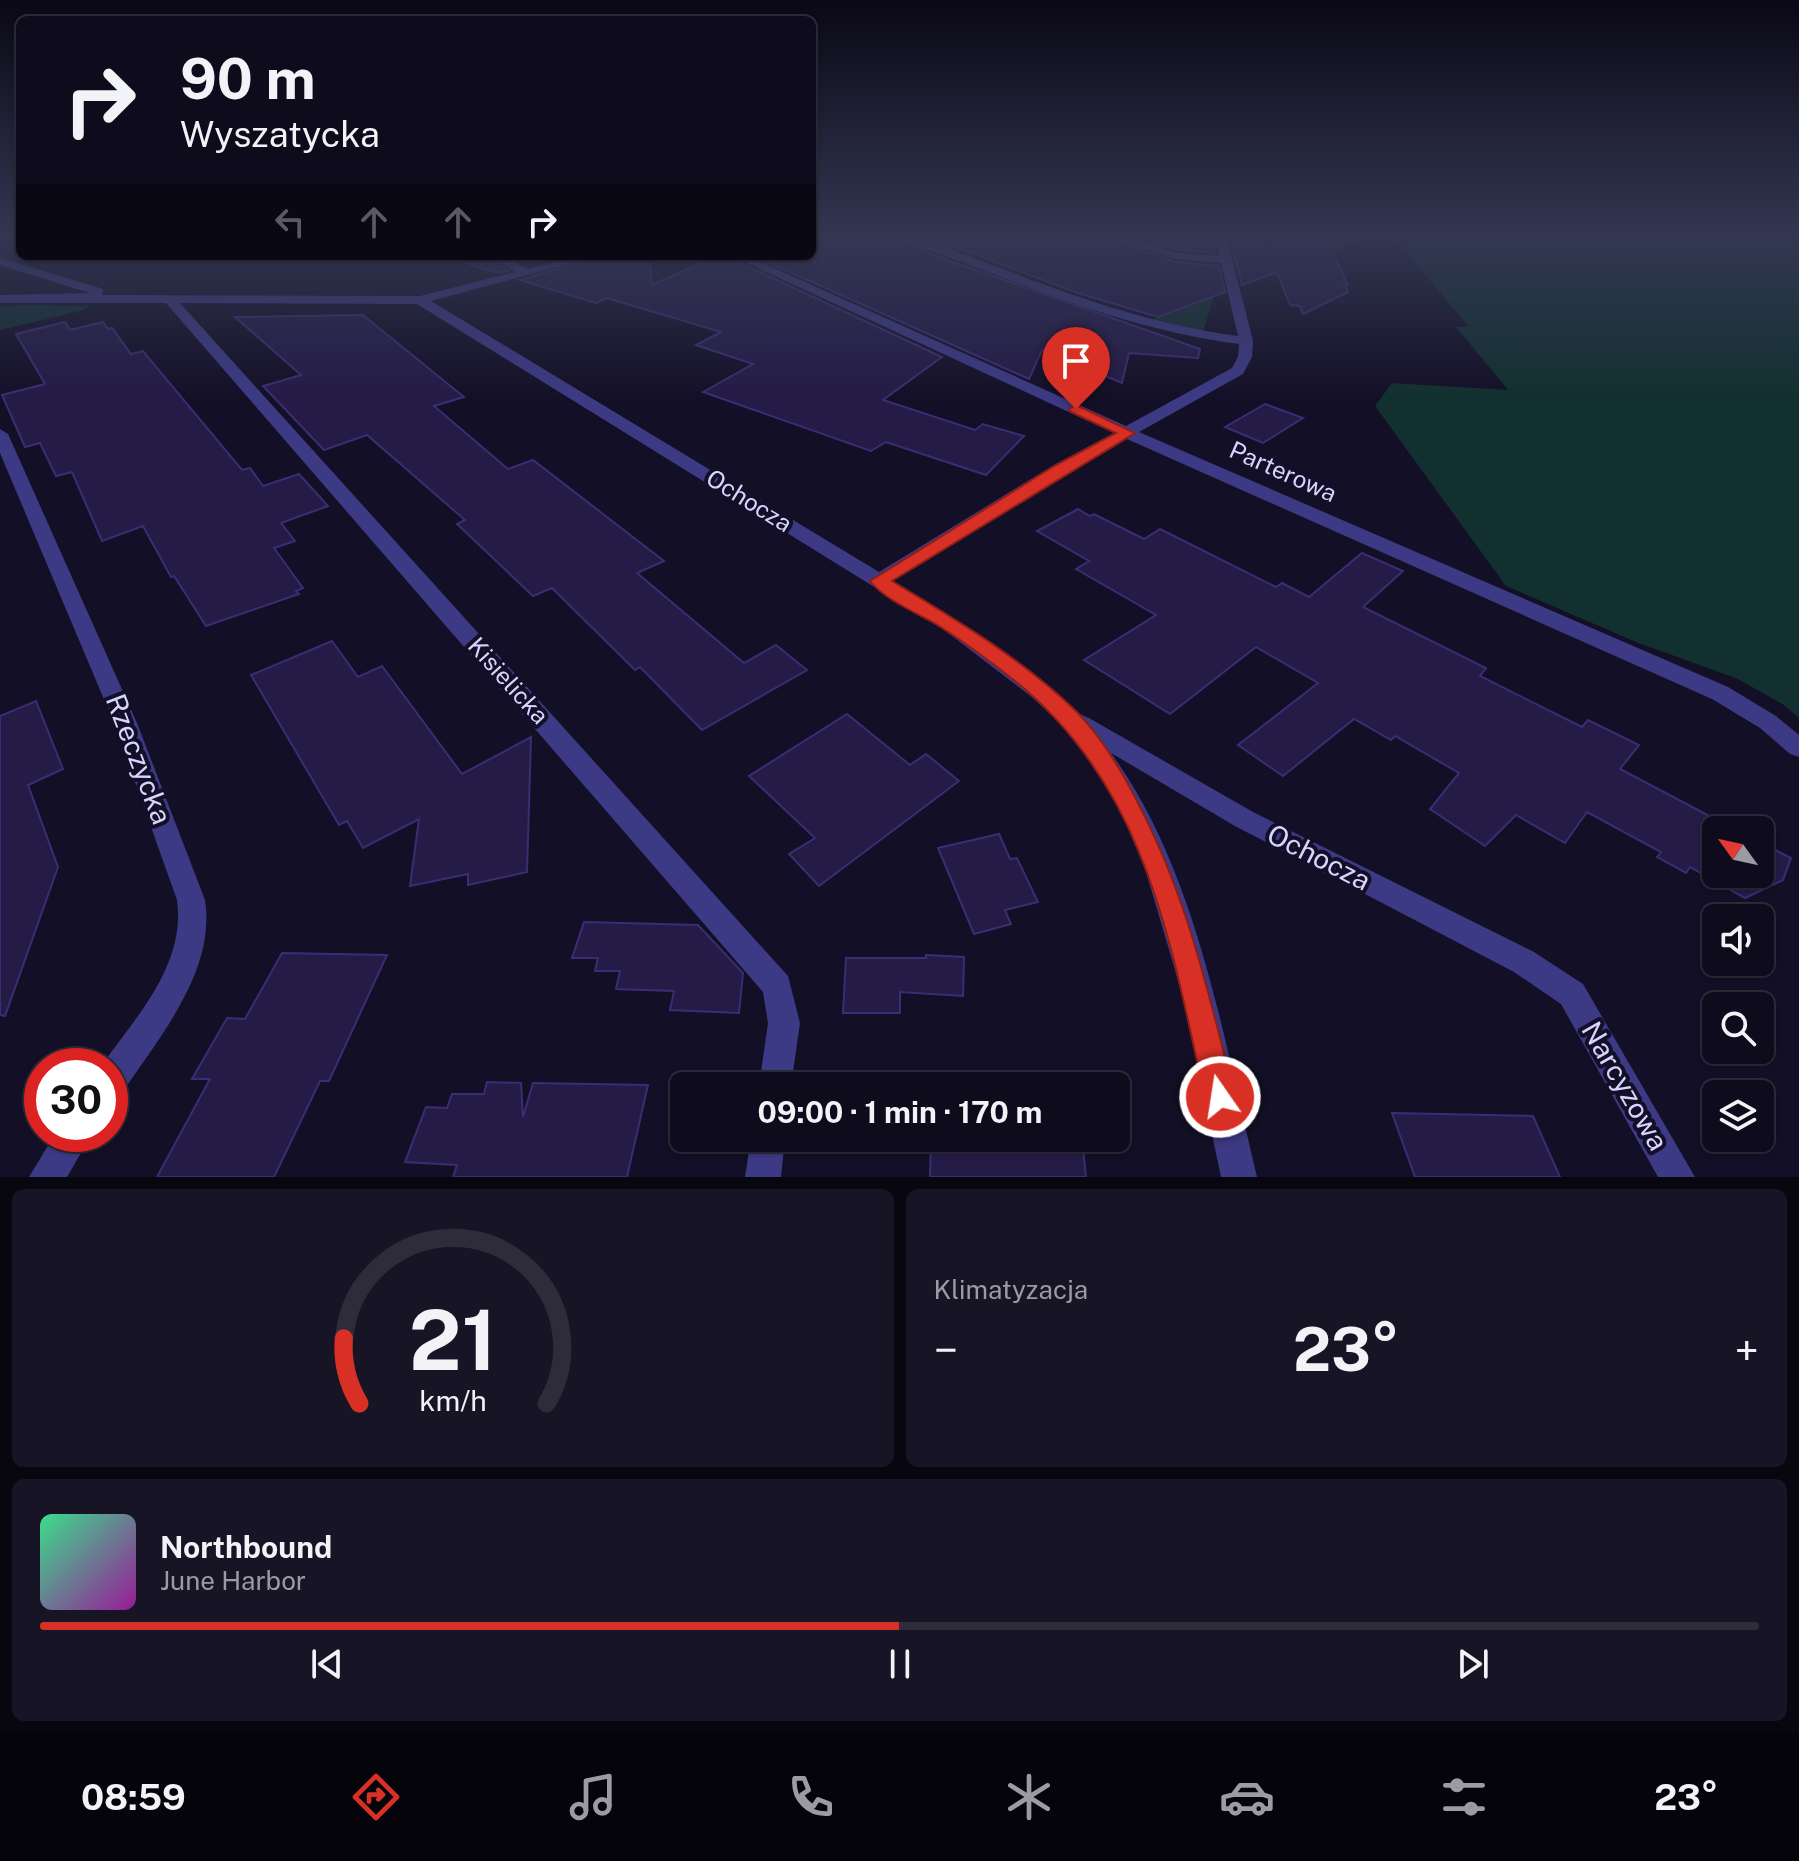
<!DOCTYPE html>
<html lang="pl">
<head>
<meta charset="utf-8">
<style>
	body { margin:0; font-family:"Public Sans",sans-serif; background:#171425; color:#f1f3f6; height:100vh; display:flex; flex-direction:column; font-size:30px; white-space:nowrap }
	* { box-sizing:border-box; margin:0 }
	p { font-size:26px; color:#9b9ba3 }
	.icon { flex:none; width:44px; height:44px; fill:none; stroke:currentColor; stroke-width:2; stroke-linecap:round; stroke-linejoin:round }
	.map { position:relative; height:1177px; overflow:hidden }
	.panel { display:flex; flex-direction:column; gap:12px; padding:12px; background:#08060f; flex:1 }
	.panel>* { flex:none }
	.guide { position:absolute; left:16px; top:16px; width:800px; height:244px; border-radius:12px; box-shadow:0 2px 6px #0004,0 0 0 2px #2e2b3b; background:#0e0b1c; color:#f1f3f6; overflow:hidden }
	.needle { width:52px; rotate:303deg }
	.buttons { position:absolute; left:1702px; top:816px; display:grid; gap:16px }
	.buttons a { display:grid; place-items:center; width:72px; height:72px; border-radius:12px; background:#0e0b1c; box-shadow:0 2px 6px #0004,0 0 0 2px #2e2b3b; font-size:40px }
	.speed { position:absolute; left:24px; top:1048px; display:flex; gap:16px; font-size:40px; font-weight:700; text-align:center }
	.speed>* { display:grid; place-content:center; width:104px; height:104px; border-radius:50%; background:#0e0b1c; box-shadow:0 2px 6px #0004,0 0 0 2px #2e2b3b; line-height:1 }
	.speed .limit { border:12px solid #d22; background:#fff; color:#111 }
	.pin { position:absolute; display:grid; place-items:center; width:68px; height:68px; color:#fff; margin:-82px -34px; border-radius:50% 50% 50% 0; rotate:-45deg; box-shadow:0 0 8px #0007 }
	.pin .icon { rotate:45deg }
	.me { position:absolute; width:88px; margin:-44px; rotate:347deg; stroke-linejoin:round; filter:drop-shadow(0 0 6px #0008) }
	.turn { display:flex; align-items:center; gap:28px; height:168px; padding:0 32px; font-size:36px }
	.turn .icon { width:104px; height:104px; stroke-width:2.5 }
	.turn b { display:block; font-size:56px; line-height:68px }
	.lanes { display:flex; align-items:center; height:76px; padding:0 32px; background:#0003; justify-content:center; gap:40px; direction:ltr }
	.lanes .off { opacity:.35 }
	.big { font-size:60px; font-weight:700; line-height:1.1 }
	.panel .tile { flex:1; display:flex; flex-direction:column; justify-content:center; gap:12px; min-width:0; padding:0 28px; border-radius:12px; background:#171425 }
	.panel .dial { align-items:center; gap:0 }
	.dial svg { height:208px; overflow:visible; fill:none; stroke:#2e2b3b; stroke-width:7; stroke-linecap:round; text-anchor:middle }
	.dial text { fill:#f1f3f6; stroke:none }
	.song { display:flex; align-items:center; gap:24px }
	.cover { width:96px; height:96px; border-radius:12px; background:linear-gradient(135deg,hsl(150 70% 55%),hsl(300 70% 35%)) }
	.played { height:8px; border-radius:4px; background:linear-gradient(90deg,#d93025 50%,#2e2b3b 50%) }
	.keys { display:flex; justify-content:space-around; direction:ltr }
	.heat { display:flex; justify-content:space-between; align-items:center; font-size:44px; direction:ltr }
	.panel .tiles { flex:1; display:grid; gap:12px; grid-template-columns:1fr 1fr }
	.tile:last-child { grid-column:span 2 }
	.trip { position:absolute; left:670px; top:1072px; width:460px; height:80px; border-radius:12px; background:#0e0b1c; box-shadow:0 2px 6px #0004,0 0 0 2px #2e2b3b; font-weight:700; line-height:80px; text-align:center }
	.tabs { display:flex; height:128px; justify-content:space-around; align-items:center; background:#06040b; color:#9b9ba3 }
	.tabs .icon { width:56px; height:56px }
	.tabs .on { color:#d93025 }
	.tabs b { font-size:36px; color:#f1f3f6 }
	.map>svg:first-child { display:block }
	.green { fill:#12302f }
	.building { fill:#241b47; stroke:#3b2d73; stroke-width:2 }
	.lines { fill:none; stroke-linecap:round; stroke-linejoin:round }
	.minor { fill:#3d3a85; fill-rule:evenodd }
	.route { fill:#d93025; stroke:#8d1f18; stroke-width:2 }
	.labels { text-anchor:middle; stroke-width:8; stroke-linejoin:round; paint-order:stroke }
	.street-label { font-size:24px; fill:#d9d4ff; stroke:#130f26 }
	.near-street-label { font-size:28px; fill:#d9d4ff; stroke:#130f26 }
</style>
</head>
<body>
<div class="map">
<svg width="1799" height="1177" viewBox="0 0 1799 1177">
	<rect width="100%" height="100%" fill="#130f26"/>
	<g class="green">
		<path d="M1392 235H1799V718L1784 705 1738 679 1636 642 1506 586 1375 406 1392 383 1508 390 1456 327 1468 326Z"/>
		<path d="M1215 292 1202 335 1149 321Z"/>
		<path d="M25 305 89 306 84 310 0 330V307Z"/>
	</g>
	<g class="building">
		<path d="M812 235H896L933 255 1200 349 1198 358 1129 353 1122 383 1042 350 1029 379 765 261 782 256H812Z"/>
		<path d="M924 235H1099L1175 262 1219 266 1225 292 1158 317 1075 292Z"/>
		<path d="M1131 235H1212L1215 253 1178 250Z"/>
		<path d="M1229 235H1363L1364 238 1332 250 1348 285 1344 284 1348 292 1303 314 1300 306 1290 305 1277 272 1242 285Z"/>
		<path d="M470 256H488L508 271 498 273 468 264Z"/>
		<path d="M601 256H649L652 285 717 256H725L942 357 883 400 975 430 983 424 1024 436 986 475 886 442 871 451 703 392 753 364 696 345 721 332 607 298 596 303 520 280Z"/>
		<path d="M363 315 464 397 434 406 508 469 533 460 664 561 637 573 744 663 776 645 807 670 702 730 640 667 635 670 552 588 533 596 457 524 465 520 367 435 324 450 263 386 301 375 235 317Z"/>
		<path d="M65 322 70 330 103 322 108 329 112 328 131 354 143 351 242 470 250 468 263 486 299 474 328 506 281 523 295 541 274 548 303 588 296 591 299 594 206 626 174 576 171 577 143 526 102 541 72 472 56 476 40 443 25 447 2 395 45 384 16 334Z"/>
		<path d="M1265 404 1303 418 1263 443 1225 427Z"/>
		<path d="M1078 509 1090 516 1094 514 1144 539 1160 529 1276 587 1282 583 1309 597 1362 553 1403 571 1363 607 1486 668 1480 676 1582 727 1588 720 1639 745 1620 769 1736 830H1716V874H1760V842L1791 858 1783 880 1745 898 1690 867 1686 873 1657 857 1661 852 1587 812 1565 843 1516 815 1485 846 1430 809 1459 773 1395 736 1391 740 1354 719 1283 776 1238 745 1318 683 1256 647 1170 714 1084 660 1156 615 1076 569 1089 561 1037 531Z"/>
		<path d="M332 641 358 677 382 666 462 774 531 737 527 872 468 885V874L410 886 419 819 363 848 347 821 339 825 251 675Z"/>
		<path d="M36 701 63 769 28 785 58 867 5 1016 0 1015V716Z"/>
		<path d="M847 714 910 765 926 754 959 781 819 886 789 854 815 838 749 776Z"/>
		<path d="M999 834 1010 859 1017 858 1038 902 1005 910 1011 924 974 934 938 848Z"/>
		<path d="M584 922 698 925 743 973 739 1013 670 1010 674 991 616 989 620 971H595L598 958H572Z"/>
		<path d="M282 953 387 955 329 1081H320L274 1177H157L210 1079H192L227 1018 245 1019Z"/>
		<path d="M926 955 964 957 963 996 900 992V1013H843L846 958H926Z"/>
		<path d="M487 1082 521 1083 523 1117 533 1083 648 1085 627 1177H453L457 1165 405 1162 426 1107 447 1108 452 1094H484Z"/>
		<path d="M1392 1113 1533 1116 1560 1177H1415Z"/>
		<path d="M931 1138H1082L1086 1177H930Z"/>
	</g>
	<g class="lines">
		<g class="minor">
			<path d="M899 235H915C1021 276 1125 321 1238 336L1221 263 1176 259 1102 235H1120L1177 253 1219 256 1215 235H1226L1253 341 1252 357 1243 374 1139 432 1728 687 1776 716 1799 735V757L1790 754 1760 728 1712 699 1127 439 1066 473 893 581C937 608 981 635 1022 665 1041 679 1070 712 1089 718L1253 812 1534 952 1583 984 1695 1177H1658L1561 1004 1514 972 1235 826 1111 753C1197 871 1223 1037 1257 1177H1221L1183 997 1146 872 1123 816 1096 768 1060 723 1033 698 947 632 417 304 180 303 788 976 800 1023 791 1086H759L768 1023 763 992 166 303H0V295L90 293 0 265V258L103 289 102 295 420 296 515 272 491 256H505L527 269 578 256H598L431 301 879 572 1054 465 1114 433 732 256H747L1126 426 1232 368 1238 357 1239 344C1146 332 1060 300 973 266 949 256 919 249 899 235Z"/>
			<path d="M0 429 8 434 137 723 205 900C216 972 159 1037 122 1093L110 1097V1066H101C136 1017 186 965 177 900L114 723 0 453Z"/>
			<path d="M55 1134H92L67 1177H29Z"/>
			<path d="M751 1138H785L781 1177H745Z"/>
		</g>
	</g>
	<linearGradient id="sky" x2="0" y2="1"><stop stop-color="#0a0815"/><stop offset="0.59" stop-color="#333752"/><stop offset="1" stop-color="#333752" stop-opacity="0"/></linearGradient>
	<rect width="1799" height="400" fill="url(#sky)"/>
	<path class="route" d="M1076 405 1135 433 892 581C955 619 1021 658 1075 710 1102 737 1122 771 1139 805 1188 899 1209 995 1235 1097L1230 1108 1220 1112 1209 1108 1205 1097C1170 942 1147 787 1015 681 990 661 963 641 936 624 915 612 885 600 870 581L1054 466 1116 433 1071 412 1069 409Z"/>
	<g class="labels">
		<g class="street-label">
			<text transform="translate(1283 472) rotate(24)" y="8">Parterowa</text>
			<text transform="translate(749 501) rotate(32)" y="8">Ochocza</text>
			<text transform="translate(508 681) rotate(48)" y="8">Kisielicka</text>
		</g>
		<g class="near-street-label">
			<text transform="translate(139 759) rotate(69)" y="10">Rzeczycka</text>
			<text transform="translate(1319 857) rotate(27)" y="10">Ochocza</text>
			<text transform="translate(1625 1086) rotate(60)" y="10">Narcyzowa</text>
		</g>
	</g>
</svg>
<div class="buttons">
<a><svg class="needle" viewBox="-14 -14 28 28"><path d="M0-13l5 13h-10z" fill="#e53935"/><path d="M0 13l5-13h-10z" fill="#9b9ba3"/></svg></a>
<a><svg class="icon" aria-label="sound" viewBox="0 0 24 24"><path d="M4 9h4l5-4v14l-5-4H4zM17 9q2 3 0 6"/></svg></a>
<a><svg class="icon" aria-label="search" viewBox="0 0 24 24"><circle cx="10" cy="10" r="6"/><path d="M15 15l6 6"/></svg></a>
<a><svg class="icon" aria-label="layers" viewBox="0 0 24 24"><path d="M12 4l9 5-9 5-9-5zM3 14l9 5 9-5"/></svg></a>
</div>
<div class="speed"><div class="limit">30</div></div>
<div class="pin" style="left:1076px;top:409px;background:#d93025"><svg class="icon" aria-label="arrive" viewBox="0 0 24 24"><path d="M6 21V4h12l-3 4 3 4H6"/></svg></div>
<svg class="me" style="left:1220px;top:1097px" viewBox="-20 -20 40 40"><circle r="17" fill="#d93025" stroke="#fff" stroke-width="3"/><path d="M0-11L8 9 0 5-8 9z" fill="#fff"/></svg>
<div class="trip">09:00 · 1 min · 170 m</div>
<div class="guide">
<div class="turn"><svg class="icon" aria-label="right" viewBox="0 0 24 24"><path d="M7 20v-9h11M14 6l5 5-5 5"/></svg><div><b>90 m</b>Wyszatycka</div></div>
<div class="lanes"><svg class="icon off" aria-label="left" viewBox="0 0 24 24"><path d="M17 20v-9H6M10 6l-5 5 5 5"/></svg><svg class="icon off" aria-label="ahead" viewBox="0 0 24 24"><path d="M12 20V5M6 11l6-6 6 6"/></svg><svg class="icon off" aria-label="ahead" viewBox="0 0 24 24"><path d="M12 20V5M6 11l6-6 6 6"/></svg><svg class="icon" aria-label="right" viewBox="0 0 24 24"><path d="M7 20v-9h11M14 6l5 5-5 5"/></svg></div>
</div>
</div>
<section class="panel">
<div class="tiles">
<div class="tile dial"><svg viewBox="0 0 100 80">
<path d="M14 69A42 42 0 1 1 86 69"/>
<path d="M14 69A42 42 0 0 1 8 44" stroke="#d93025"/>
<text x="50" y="56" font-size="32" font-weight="700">21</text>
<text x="50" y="72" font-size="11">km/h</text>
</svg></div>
<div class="tile"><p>Klimatyzacja</p>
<div class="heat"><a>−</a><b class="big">23°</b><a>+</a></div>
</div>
<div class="tile">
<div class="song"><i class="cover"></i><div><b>Northbound</b><p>June Harbor</p></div></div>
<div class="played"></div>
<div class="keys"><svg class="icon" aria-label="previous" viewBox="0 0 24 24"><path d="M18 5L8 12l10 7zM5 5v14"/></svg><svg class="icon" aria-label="pause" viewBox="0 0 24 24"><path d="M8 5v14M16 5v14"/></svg><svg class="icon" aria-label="next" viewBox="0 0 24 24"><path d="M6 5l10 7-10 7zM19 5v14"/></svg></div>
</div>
</div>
</section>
<nav class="tabs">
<b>08:59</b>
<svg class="icon on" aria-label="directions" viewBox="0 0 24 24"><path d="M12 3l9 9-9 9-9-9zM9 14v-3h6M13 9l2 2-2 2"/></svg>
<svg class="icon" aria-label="music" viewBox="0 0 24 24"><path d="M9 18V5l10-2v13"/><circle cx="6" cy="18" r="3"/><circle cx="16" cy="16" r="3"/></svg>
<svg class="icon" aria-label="phone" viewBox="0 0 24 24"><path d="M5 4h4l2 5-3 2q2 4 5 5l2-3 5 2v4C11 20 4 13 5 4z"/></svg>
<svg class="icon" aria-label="climate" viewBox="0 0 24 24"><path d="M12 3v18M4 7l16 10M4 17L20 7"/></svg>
<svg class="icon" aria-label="car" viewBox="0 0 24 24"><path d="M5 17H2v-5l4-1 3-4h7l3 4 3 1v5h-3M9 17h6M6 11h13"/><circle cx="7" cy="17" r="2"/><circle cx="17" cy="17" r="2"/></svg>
<svg class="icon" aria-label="filters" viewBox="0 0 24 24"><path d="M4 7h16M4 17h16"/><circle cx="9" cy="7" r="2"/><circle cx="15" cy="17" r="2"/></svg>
<b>23°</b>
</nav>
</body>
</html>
